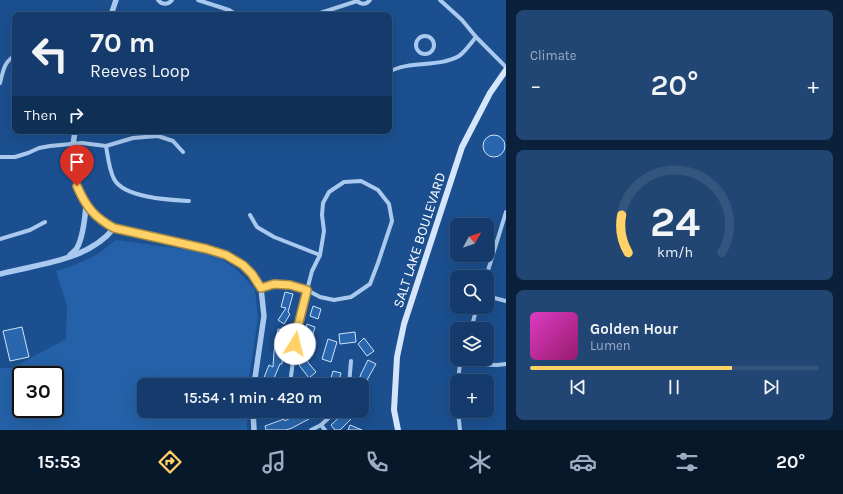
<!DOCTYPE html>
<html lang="en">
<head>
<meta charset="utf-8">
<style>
	body { margin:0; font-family:Karla,sans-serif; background:#214673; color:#f1f3f6; height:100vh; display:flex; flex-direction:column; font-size:15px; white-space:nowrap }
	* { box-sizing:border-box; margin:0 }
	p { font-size:13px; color:#9dadc1 }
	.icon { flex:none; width:22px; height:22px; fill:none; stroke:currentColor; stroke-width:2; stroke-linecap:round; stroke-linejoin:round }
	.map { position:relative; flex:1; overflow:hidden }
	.drawer { display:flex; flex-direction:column; gap:10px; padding:10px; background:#0b203b; width:337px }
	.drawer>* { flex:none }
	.guide { position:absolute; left:12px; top:12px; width:380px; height:122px; border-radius:8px; box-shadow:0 4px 16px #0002,0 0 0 1px #33557e; background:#143b6b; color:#f1f3f6; overflow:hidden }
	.needle { width:26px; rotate:50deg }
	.fabs { position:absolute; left:450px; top:218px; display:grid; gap:8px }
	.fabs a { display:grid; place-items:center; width:44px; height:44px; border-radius:8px; background:#143b6b; box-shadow:0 4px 16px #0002,0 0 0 1px #33557e; font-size:20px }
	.speed { position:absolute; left:12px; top:366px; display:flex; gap:8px; font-size:20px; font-weight:700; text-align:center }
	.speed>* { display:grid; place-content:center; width:52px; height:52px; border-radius:50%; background:#143b6b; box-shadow:0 4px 16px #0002,0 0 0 1px #33557e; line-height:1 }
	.speed .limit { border:2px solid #111; border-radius:6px; background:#fff; color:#111 }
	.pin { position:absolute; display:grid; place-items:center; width:34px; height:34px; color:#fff; margin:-41px -17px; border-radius:50% 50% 50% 0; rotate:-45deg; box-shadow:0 0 4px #0007 }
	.pin .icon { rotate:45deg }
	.me { position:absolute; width:44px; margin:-22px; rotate:9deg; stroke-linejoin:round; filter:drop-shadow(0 0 3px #0008) }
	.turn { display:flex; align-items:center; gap:14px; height:84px; padding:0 12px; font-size:18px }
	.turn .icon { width:52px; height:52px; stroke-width:2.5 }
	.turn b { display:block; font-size:28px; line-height:34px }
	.then { display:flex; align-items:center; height:38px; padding:0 12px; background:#0003; gap:8px; font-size:15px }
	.big { font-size:30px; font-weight:600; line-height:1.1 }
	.drawer .widget { flex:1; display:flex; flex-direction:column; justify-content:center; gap:6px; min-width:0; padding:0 14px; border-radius:8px; background:#214673 }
	.drawer .dial { align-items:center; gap:0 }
	.dial svg { height:104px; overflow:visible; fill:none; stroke:#33557e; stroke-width:7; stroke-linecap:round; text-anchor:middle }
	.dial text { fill:#f1f3f6; stroke:none }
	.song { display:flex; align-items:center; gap:12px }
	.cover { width:48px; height:48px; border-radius:6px; background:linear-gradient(135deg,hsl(310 70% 55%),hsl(320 70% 35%)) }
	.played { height:4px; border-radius:2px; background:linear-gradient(90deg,#ffd166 70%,#33557e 70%) }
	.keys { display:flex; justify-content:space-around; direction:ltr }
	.heat { display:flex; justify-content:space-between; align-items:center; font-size:22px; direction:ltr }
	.trip { position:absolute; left:137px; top:378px; width:232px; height:40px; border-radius:8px; background:#143b6b; box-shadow:0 4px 16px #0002,0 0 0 1px #33557e; font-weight:600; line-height:40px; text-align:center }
	.menu { display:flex; height:64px; justify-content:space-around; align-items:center; background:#08182b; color:#9dadc1 }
	.menu .icon { width:28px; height:28px }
	.menu .selected { color:#ffd166 }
	.menu b { font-size:18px; color:#f1f3f6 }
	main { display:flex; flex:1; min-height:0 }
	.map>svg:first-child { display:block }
	.green { fill:#2461a8; fill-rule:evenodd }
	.building { fill:#2a66ad; stroke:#cfe3fa }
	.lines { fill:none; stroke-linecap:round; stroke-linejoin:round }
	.minor { stroke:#a9c9ee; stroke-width:4 }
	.tertiary { stroke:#a9c9ee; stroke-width:5.5 }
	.secondary { stroke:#d6e6fa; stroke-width:6 }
	.route-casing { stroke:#a68842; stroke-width:10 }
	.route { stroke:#ffd166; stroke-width:7 }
	.labels { text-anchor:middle; stroke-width:4; stroke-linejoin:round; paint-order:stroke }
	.street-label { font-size:14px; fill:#fff; stroke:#1b4f8f }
</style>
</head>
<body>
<main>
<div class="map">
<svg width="506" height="430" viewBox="0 0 506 430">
	<rect width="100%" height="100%" fill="#1b4f8f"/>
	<path class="green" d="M116 240 199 251 218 257 235 268 244 277 255 290 258 318 248 385H144V411H247V430H0V368H12L66 339 67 306 56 271 72 266 98 254ZM21 375H55V409H21Z"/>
	<g class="building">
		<circle cx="494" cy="146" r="11"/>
		<path d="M285 292 293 294 288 312 290 314 284 324 278 320 286 308 281 307Z"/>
		<path d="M313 306 321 309 318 319 310 316Z"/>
		<path d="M307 324 315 327 312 338 309 357 301 356 303 337Z"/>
		<path d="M22 327 29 357 10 361 3 331Z"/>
		<path d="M278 329 286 330 283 346 282 364H280L272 383 263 380 269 365 273 367 274 351Z"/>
		<path d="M355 332 356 342 340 344 339 334Z"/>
		<path d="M364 338 374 351 367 356 358 344Z"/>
		<path d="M328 339 337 342 331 362 322 359Z"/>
		<path d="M306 360 316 372 309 378 299 365Z"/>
		<path d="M368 360 376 364 367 380H368L363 396 362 395V385H357L361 374Z"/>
		<path d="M333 371 341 373 340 377 342 378 340 385H329Z"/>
		<path d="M303 411H319L309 419 292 428 286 430H266L265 426 284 419 285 421Z"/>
		<path d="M346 411H355L351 416 352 418 340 430H335L331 425Z"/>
		<path d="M350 425 362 430H348Z"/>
	</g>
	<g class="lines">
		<g class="minor">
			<path d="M158 0C162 5 168 5 172 0"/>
			<path d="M198 0 229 10 237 15"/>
			<path d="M356 0C361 5 366 5 370 0"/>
			<path d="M440 0 462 20 476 37 506 67"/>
			<path d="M314 15 357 1"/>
			<circle cx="425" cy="45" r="9"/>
			<path d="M389 72C410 60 438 68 459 56 465 52 471 43 476 37"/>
			<path d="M0 83C3 72 4 61 15 56"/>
			<path d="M106 146C108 157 109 169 114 179 124 198 170 200 189 201"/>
			<path d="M0 157H15L28 153 39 148 50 146 82 143 106 146 133 138 158 136 173 141 183 152"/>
			<path d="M250 215 257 227 274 237 320 255"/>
			<path d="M0 239 30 230 45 222"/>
			<path d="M486 277 506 212"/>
			<path d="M261 288 274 284 290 285 307 290 320 297 334 300 351 297 370 284 378 263 392 221 389 204 378 190 361 181 344 182 329 192 323 203 322 215 324 231 320 255 312 271 307 290 297 330 290 384"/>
			<path d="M487 296 506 301"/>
			<path d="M471 329 477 307"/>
			<path d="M460 364 497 365 506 364"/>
			<path d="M458 381 460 364 462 359"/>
			<path d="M349 385 351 361"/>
			<path d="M457 391V398"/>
			<path d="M458 411 460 430"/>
			<path d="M321 425 325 430"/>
			<path d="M311 430 321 425 336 411"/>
		</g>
		<g class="tertiary">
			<path d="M111 15 116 0"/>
			<path d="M75 131C69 163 74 202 103 222 106 224 110 226 114 228L207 249 226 255 243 265 252 274 261 288 264 316 254 385"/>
			<path d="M70 255C72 253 75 251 77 248 83 237 85 218 86 205"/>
			<path d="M0 274C38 264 88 261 114 228"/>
			<path d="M253 411 254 430"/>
		</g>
		<path class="secondary" d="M398 430 394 410 397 357 404 324 462 147 490 93 506 70"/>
	</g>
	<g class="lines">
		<g class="route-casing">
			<path id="route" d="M77 186C86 207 94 217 114 228L207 249 226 255 243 265 252 274 261 288 274 284 290 285 307 290 297 330 295 344"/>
		</g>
		<use href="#route" class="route"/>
	</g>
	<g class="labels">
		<g class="street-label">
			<text transform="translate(419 240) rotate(-72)" y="5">SALT LAKE BOULEVARD</text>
		</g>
	</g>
</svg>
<div class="fabs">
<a><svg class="needle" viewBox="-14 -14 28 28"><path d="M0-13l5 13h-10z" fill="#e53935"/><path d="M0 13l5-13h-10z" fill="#9dadc1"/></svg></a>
<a><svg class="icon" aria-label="search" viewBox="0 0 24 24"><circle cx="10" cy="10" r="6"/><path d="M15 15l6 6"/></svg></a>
<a><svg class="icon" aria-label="layers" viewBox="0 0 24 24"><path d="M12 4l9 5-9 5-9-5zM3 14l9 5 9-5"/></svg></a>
<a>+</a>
</div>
<div class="speed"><div class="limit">30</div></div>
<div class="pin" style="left:77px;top:186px;background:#d93025"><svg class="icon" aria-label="arrive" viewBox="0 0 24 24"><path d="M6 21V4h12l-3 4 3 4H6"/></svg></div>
<svg class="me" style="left:295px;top:344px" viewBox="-20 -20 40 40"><circle r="19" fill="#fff"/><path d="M0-13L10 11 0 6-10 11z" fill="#ffd166"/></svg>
<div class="trip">15:54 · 1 min · 420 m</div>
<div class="guide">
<div class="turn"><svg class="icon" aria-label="left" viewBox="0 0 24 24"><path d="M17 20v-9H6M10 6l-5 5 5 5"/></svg><div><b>70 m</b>Reeves Loop</div></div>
<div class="then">Then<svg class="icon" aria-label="right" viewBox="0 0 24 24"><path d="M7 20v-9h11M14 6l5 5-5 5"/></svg></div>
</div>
</div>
<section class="drawer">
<div class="widget"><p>Climate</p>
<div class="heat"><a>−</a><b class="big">20°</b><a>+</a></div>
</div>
<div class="widget dial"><svg viewBox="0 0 100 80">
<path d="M14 69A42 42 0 1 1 86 69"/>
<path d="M14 69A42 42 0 0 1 9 40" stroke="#ffd166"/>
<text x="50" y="56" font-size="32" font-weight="700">24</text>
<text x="50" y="72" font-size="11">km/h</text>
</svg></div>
<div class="widget">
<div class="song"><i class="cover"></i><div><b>Golden Hour</b><p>Lumen</p></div></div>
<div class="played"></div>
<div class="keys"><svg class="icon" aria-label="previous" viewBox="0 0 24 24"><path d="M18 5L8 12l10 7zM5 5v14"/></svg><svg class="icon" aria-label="pause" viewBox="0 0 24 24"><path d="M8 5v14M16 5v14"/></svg><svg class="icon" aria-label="next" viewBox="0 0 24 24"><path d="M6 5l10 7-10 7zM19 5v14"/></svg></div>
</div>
</section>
</main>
<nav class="menu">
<b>15:53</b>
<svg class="icon selected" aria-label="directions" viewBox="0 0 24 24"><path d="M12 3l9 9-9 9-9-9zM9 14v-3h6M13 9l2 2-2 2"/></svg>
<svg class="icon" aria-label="music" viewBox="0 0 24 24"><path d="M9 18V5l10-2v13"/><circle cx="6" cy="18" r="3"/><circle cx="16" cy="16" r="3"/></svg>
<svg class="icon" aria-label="phone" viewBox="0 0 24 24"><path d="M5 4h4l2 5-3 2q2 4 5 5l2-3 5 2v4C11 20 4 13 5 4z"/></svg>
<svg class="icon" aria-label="climate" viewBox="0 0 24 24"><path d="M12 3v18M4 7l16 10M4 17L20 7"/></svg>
<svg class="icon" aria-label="car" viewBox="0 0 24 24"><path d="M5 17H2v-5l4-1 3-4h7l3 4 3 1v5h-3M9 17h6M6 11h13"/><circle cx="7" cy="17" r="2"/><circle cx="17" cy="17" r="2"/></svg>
<svg class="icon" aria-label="filters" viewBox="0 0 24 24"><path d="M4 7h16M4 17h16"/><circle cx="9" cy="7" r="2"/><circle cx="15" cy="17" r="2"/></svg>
<b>20°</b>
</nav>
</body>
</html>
